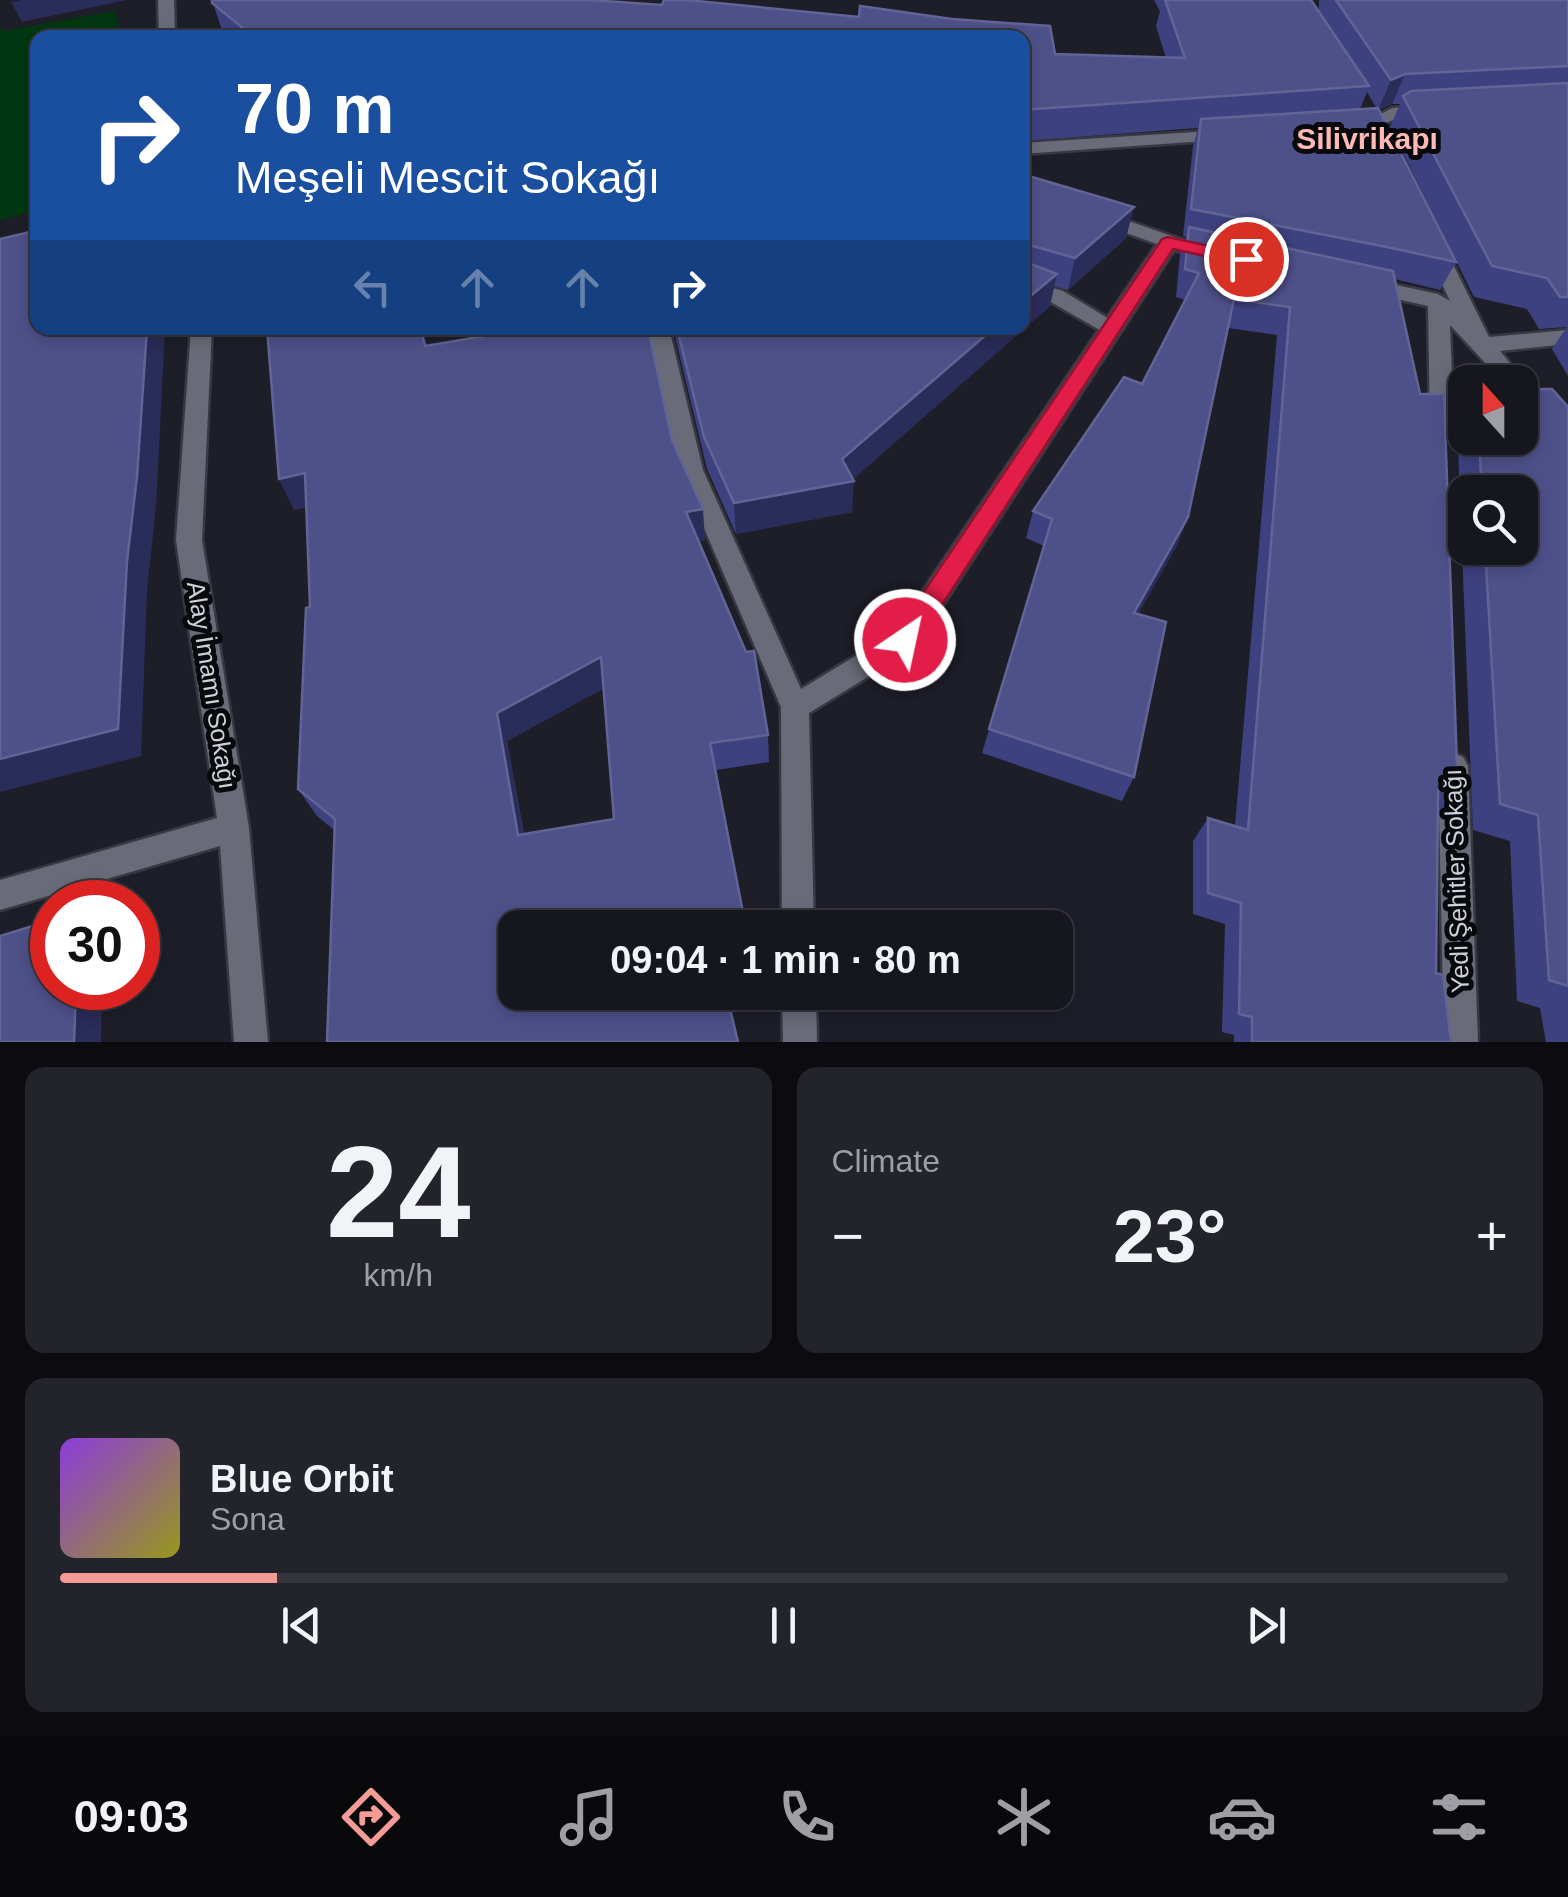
<!DOCTYPE html>
<html lang="en">
<head>
<meta charset="utf-8">
<style>
	body { margin:0; font-family:Arial,sans-serif; background:#23232b; color:#f1f3f6; height:100vh; display:flex; flex-direction:column; font-size:38px; white-space:nowrap }
	* { box-sizing:border-box; margin:0 }
	p { font-size:32px; color:#9e9fa4 }
	.icon { flex:none; width:55px; height:55px; fill:none; stroke:currentColor; stroke-width:2; stroke-linecap:round; stroke-linejoin:round }
	.map { position:relative; height:1042px; overflow:hidden }
	.side { display:flex; flex-direction:column; gap:25px; padding:25px; background:#0c0c10; flex:1 }
	.side>* { flex:none }
	.top-card { position:absolute; left:30px; top:30px; width:1000px; height:305px; border-radius:20px; box-shadow:0 5px 15px #0003,0 0 0 2px #35353c; background:#1a4fa0; color:#fff; overflow:hidden }
	.needle { width:65px; rotate:339deg }
	.buttons { position:absolute; left:1448px; top:365px; display:grid; gap:20px }
	.buttons a { display:grid; place-items:center; width:90px; height:90px; border-radius:20px; background:#16161e; box-shadow:0 5px 15px #0003,0 0 0 2px #35353c; font-size:50px }
	.speed { position:absolute; left:30px; top:880px; display:flex; gap:20px; font-size:50px; font-weight:700; text-align:center }
	.speed>* { display:grid; place-content:center; width:130px; height:130px; border-radius:50%; background:#16161e; box-shadow:0 5px 15px #0003,0 0 0 2px #35353c; line-height:1 }
	.speed .limit { border:15px solid #d22; background:#fff; color:#111 }
	.pin { position:absolute; display:grid; place-items:center; width:85px; height:85px; color:#fff; margin:-42px; border:5px solid #fff; border-radius:50%; box-shadow:0 2px 10px #0007 }
	.me { position:absolute; width:110px; margin:-55px; rotate:34deg; stroke-linejoin:round; filter:drop-shadow(0 0 8px #0008) }
	.turn { display:flex; align-items:center; gap:35px; height:210px; padding:0 40px; font-size:45px }
	.turn .icon { width:130px; height:130px; stroke-width:2.5 }
	.turn b { display:block; font-size:70px; line-height:85px }
	.lanes { display:flex; align-items:center; height:95px; padding:0 40px; background:#0003; justify-content:center; gap:50px; direction:ltr }
	.lanes .off { opacity:.35 }
	.big { font-size:75px; font-weight:800; line-height:1.1 }
	.side .card { flex:1; display:flex; flex-direction:column; justify-content:center; gap:15px; min-width:0; padding:0 35px; border-radius:20px; background:#23232b }
	.side .dial { align-items:center; gap:0 }
	.dial b { font-size:130px; line-height:1 }
	.song { display:flex; align-items:center; gap:30px }
	.cover { width:120px; height:120px; border-radius:15px; background:linear-gradient(135deg,hsl(270 70% 55%),hsl(60 70% 35%)) }
	.played { height:10px; border-radius:5px; background:linear-gradient(90deg,#f59b96 15%,#35353c 15%) }
	.keys { display:flex; justify-content:space-around; direction:ltr }
	.heat { display:flex; justify-content:space-between; align-items:center; font-size:55px; direction:ltr }
	.side .tiles { flex:1; display:grid; gap:25px; grid-template-columns:1fr 1fr }
	.card:last-child { grid-column:span 2 }
	.trip { position:absolute; left:498px; top:910px; width:575px; height:100px; border-radius:20px; background:#16161e; box-shadow:0 5px 15px #0003,0 0 0 2px #35353c; font-weight:800; line-height:100px; text-align:center }
	.dock { display:flex; height:160px; justify-content:space-around; align-items:center; background:#09090c; color:#9e9fa4 }
	.dock .icon { width:70px; height:70px }
	.dock .selected { color:#f59b96 }
	.dock b { font-size:45px; color:#f1f3f6 }
	.map>svg:first-child { display:block }
	.green { fill:#003711 }
	.lines { fill:none; stroke-linecap:round; stroke-linejoin:round }
	.service-casing { stroke:#373841; stroke-width:5 }
	.minor-casing { stroke:#373841; stroke-width:5 }
	.service { fill:#696c78; fill-rule:evenodd }
	.minor { fill:#696c78; fill-rule:evenodd }
	.wall { fill:#3e4180; fill-rule:evenodd }
	.shaded-wall { fill:#2a2c59 }
	.building { fill:#4e5089; stroke:#626496; stroke-width:2.5; fill-rule:evenodd }
	.route { fill:#e11d48; stroke:#92132f; stroke-width:2.5 }
	.labels { text-anchor:middle; stroke-width:10; stroke-linejoin:round; paint-order:stroke }
	.street-label { font-size:25px; fill:#d0d1d8; stroke:#08090d }
	.far-district-label { font-size:30px; font-weight:bold; fill:#fdb9b4; stroke:#08090d }
</style>
</head>
<body>
<div class="map">
<svg width="1568" height="1042" viewBox="0 0 1568 1042">
	<rect width="100%" height="100%" fill="#1d1e28"/>
	<path class="green" d="M115 11 121 37 38 38 37 211 0 220V25L2 31Z"/>
	<g class="lines">
		<g class="service-casing">
			<path id="service" d="M1022 279 1063 291 1124 328 1113 335 1105 333 1049 301 1022 292Z"/>
		</g>
		<g class="minor-casing">
			<g id="minor">
				<path d="M158 0H174L175 38H159Z"/>
				<path d="M1428 106 1437 111 1434 115C1423 117 1410 115 1399 118 1380 123 1363 142 1343 127L1346 123 1370 120 1392 108Z"/>
				<path d="M1227 130 1236 135 1233 139 1022 154V143Z"/>
				<path d="M1097 210 1189 242 1192 246 1182 252 1174 250 915 648 809 713 814 928H782L781 707 679 470 647 328H669L703 470 801 689 895 632 1157 244 1090 220 1087 216Z"/>
				<path d="M1434 240 1444 246 1489 337 1568 330V344L1500 351 1526 382 1520 388V382H1503L1450 325 1454 426 1442 434 1430 426 1428 306 1361 291 1358 286 1368 279 1438 294 1450 301 1424 246Z"/>
				<path d="M191 328H212L202 540 249 828 268 1042H234L220 846 0 910V880L217 818 176 540Z"/>
				<path d="M1453 753 1463 757 1468 766 1478 1042H1444L1438 766 1443 757Z"/>
				<path d="M782 992H816L817 1042H783Z"/>
			</g>
		</g>
		<use href="#service" class="service"/>
		<use href="#minor" class="minor"/>
	</g>
	<g class="wall">
		<path d="M212 0H591L662 5 664 0H687L859 17 860 6 952 19 1050 26 1055 54 1166 58 1156 26 1160 11 1154 0H1311L1319 12V0H1568V376L1552 349 1567 327 1539 329 1527 309 1474 297 1390 127 1400 104H1392L1379 110 1456 262 1440 290 1395 279 1420 394H1444L1458 796 1438 817 1436 973 1443 975 1451 1042H1234V1035L1222 1032 1225 924 1193 914V841L1208 818 1235 826 1277 335 1228 328 1188 517 1177 545 1138 614 1166 622 1134 777 1122 801 982 753 1044 546 1026 538 1033 511 1124 377 1142 384 1185 300 1176 297 1180 255 1186 237 1183 236 1193 146 1198 128 1022 141V38H229L223 33ZM1367 92 1374 104 1377 108 1360 109Z"/>
		<path d="M1022 174 1126 238 1068 290 1054 286 1050 306 853 479 852 512 736 534 707 469 673 328H1022Z"/>
		<path d="M267 328H422L427 346 514 331 672 440 705 540 699 541 768 735 769 762 716 770 746 928 334 830 317 816 298 789 310 607 306 507 294 510ZM604 688 614 819 524 834 507 741Z"/>
		<path d="M1568 407V1042H1546L1540 1008 1517 1001 1510 841 1473 830 1457 422 1465 408V438H1520ZM1465 492H1520V548H1465Z"/>
	</g>
	<g class="shaded-wall">
		<path d="M22 0H127L22 22 11 2Z"/>
		<path d="M1405 74 1392 104 1378 110 1391 80Z"/>
		<path d="M1134 207 1126 238 1068 290 1075 258Z"/>
		<path d="M1057 274 1050 306 850 482 854 481 852 512 736 534 734 503 842 459 994 328H1022V303Z"/>
		<path d="M147 328H165L156 507 147 590 141 756 0 792V759L127 561Z"/>
		<path d="M305 473 319 504 294 510 279 479Z"/>
		<path d="M703 509 705 540 689 543 686 512Z"/>
		<path d="M1188 517 1177 545 1124 640 1134 613Z"/>
		<path d="M601 657 608 686 507 741 528 860 518 835 497 713Z"/>
		<path d="M76 988H102L101 1042H74Z"/>
	</g>
	<g class="building">
		<path d="M212 0H591L662 5 664 0H687L859 17 860 6 952 19 1050 26 1055 54 1185 58 1165 0H1311L1369 86 1022 110V38H255L212 3Z"/>
		<path d="M1336 0H1568V66L1405 74 1391 80Z"/>
		<path d="M1568 83V297H1560L1547 278 1492 266 1403 96 1411 91Z"/>
		<path d="M1378 108 1456 262 1387 247 1191 209 1201 119Z"/>
		<path d="M1022 174 1134 207 1075 258 1026 244 1025 262 1057 274 1022 303Z"/>
		<path d="M1189 227 1393 271 1420 394H1444L1458 796 1438 790 1436 973 1443 975 1451 1042H1252V1017L1239 1014 1241 903 1208 893V818L1248 830 1290 307 1234 299 1188 517 1134 613 1166 622 1134 777 989 729 1052 519 1033 511 1124 377 1142 384 1199 273 1185 269Z"/>
		<path d="M38 230V328H147L137 477 127 561 118 729 0 759V239Z"/>
		<path d="M267 328H420L425 346 514 331V328H648L672 440 703 509 686 512 746 652 754 651 768 735 710 743 746 928H515V992H726L738 1042H327L335 819 298 789 306 608 310 607 305 473 279 479ZM601 657 614 819 518 835 497 713Z"/>
		<path d="M677 328H994L842 459 854 481 734 503 704 437Z"/>
		<path d="M1520 389H1552L1568 407V986L1549 980 1538 815 1500 804 1485 548H1520V492H1482L1479 438H1520Z"/>
		<path d="M52 920V988H76L74 1042H0V936Z"/>
	</g>
	<path class="route" d="M1168 237 1246 254 1255 259 1246 265 1173 249 914 648 905 651 896 648 893 640 896 633 1162 239Z"/>
	<g class="labels">
		<g class="street-label">
			<text transform="translate(212 685) rotate(81)" y="9">Alay İmamı Sokağı</text>
			<text transform="translate(1456 881) rotate(-92)" y="9">Yedi Şehitler Sokağı</text>
		</g>
		<g class="far-district-label">
			<text x="1367" y="149">Silivrikapı</text>
		</g>
	</g>
</svg>
<div class="buttons">
<a><svg class="needle" viewBox="-14 -14 28 28"><path d="M0-13l5 13h-10z" fill="#e53935"/><path d="M0 13l5-13h-10z" fill="#9e9fa4"/></svg></a>
<a><svg class="icon" aria-label="search" viewBox="0 0 24 24"><circle cx="10" cy="10" r="6"/><path d="M15 15l6 6"/></svg></a>
</div>
<div class="speed"><div class="limit">30</div></div>
<div class="pin" style="left:1246px;top:259px;background:#d93025"><svg class="icon" aria-label="arrive" viewBox="0 0 24 24"><path d="M6 21V4h12l-3 4 3 4H6"/></svg></div>
<svg class="me" style="left:905px;top:640px" viewBox="-20 -20 40 40"><circle r="17" fill="#e11d48" stroke="#fff" stroke-width="3"/><path d="M0-11L8 9 0 5-8 9z" fill="#fff"/></svg>
<div class="trip">09:04 · 1 min · 80 m</div>
<div class="top-card">
<div class="turn"><svg class="icon" aria-label="right" viewBox="0 0 24 24"><path d="M7 20v-9h11M14 6l5 5-5 5"/></svg><div><b>70 m</b>Meşeli Mescit Sokağı</div></div>
<div class="lanes"><svg class="icon off" aria-label="left" viewBox="0 0 24 24"><path d="M17 20v-9H6M10 6l-5 5 5 5"/></svg><svg class="icon off" aria-label="ahead" viewBox="0 0 24 24"><path d="M12 20V5M6 11l6-6 6 6"/></svg><svg class="icon off" aria-label="ahead" viewBox="0 0 24 24"><path d="M12 20V5M6 11l6-6 6 6"/></svg><svg class="icon" aria-label="right" viewBox="0 0 24 24"><path d="M7 20v-9h11M14 6l5 5-5 5"/></svg></div>
</div>
</div>
<section class="side">
<div class="tiles">
<div class="card dial"><b>24</b><p>km/h</p></div>
<div class="card"><p>Climate</p>
<div class="heat"><a>−</a><b class="big">23°</b><a>+</a></div>
</div>
<div class="card">
<div class="song"><i class="cover"></i><div><b>Blue Orbit</b><p>Sona</p></div></div>
<div class="played"></div>
<div class="keys"><svg class="icon" aria-label="previous" viewBox="0 0 24 24"><path d="M18 5L8 12l10 7zM5 5v14"/></svg><svg class="icon" aria-label="pause" viewBox="0 0 24 24"><path d="M8 5v14M16 5v14"/></svg><svg class="icon" aria-label="next" viewBox="0 0 24 24"><path d="M6 5l10 7-10 7zM19 5v14"/></svg></div>
</div>
</div>
</section>
<nav class="dock">
<b>09:03</b>
<svg class="icon selected" aria-label="directions" viewBox="0 0 24 24"><path d="M12 3l9 9-9 9-9-9zM9 14v-3h6M13 9l2 2-2 2"/></svg>
<svg class="icon" aria-label="music" viewBox="0 0 24 24"><path d="M9 18V5l10-2v13"/><circle cx="6" cy="18" r="3"/><circle cx="16" cy="16" r="3"/></svg>
<svg class="icon" aria-label="phone" viewBox="0 0 24 24"><path d="M5 4h4l2 5-3 2q2 4 5 5l2-3 5 2v4C11 20 4 13 5 4z"/></svg>
<svg class="icon" aria-label="climate" viewBox="0 0 24 24"><path d="M12 3v18M4 7l16 10M4 17L20 7"/></svg>
<svg class="icon" aria-label="car" viewBox="0 0 24 24"><path d="M5 17H2v-5l4-1 3-4h7l3 4 3 1v5h-3M9 17h6M6 11h13"/><circle cx="7" cy="17" r="2"/><circle cx="17" cy="17" r="2"/></svg>
<svg class="icon" aria-label="filters" viewBox="0 0 24 24"><path d="M4 7h16M4 17h16"/><circle cx="9" cy="7" r="2"/><circle cx="15" cy="17" r="2"/></svg>
</nav>
</body>
</html>
